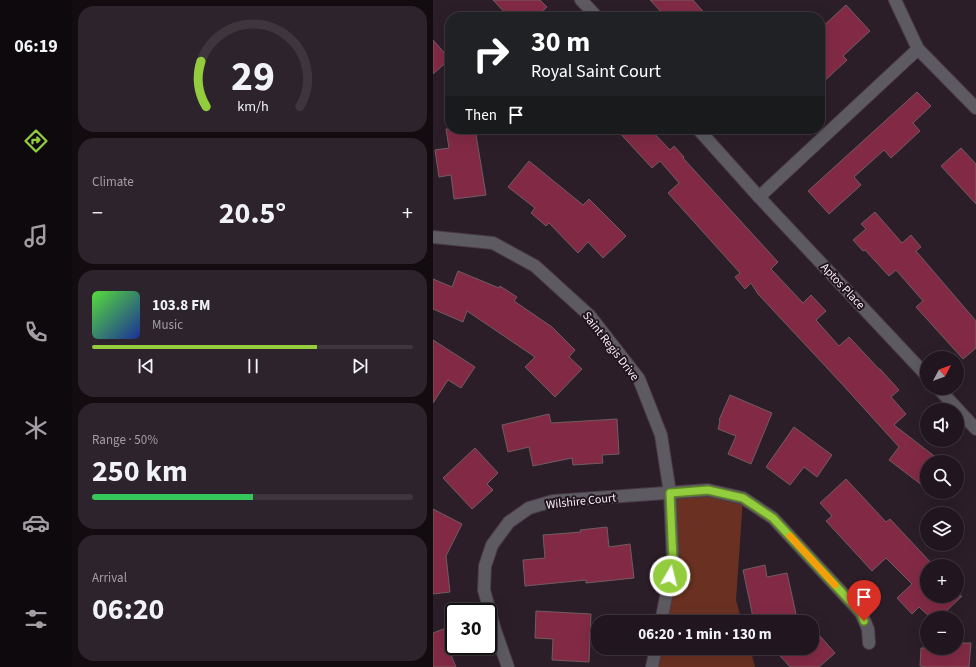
<!DOCTYPE html>
<html lang="en">
<head>
<meta charset="utf-8">
<style>
	body { margin:0; font-family:"Source Sans 3",sans-serif; background:#2d232c; color:#f1f3f6; height:100vh; display:flex; flex-direction:column; font-size:15px; white-space:nowrap }
	* { box-sizing:border-box; margin:0 }
	p { font-size:13px; color:#a29fa4 }
	.icon { flex:none; width:22px; height:22px; fill:none; stroke:currentColor; stroke-width:2; stroke-linecap:round; stroke-linejoin:round }
	.map { position:relative; flex:1; overflow:hidden }
	.drawer { display:flex; flex-direction:column; gap:6px; padding:6px; background:#120c11; width:361px }
	.drawer>* { flex:none }
	.top-card { position:absolute; left:12px; top:12px; width:380px; height:122px; border-radius:16px; box-shadow:0 4px 16px #0002,0 0 0 1px #3e353d; background:#202124; color:#fff; overflow:hidden }
	.needle { width:26px; rotate:49deg }
	.fabs { position:absolute; left:487px; top:351px; display:grid; gap:8px }
	.fabs a { display:grid; place-items:center; width:44px; height:44px; border-radius:50%; background:#21161f; box-shadow:0 4px 16px #0002,0 0 0 1px #3e353d; font-size:20px }
	.speed { position:absolute; left:12px; top:603px; display:flex; gap:8px; font-size:20px; font-weight:700; text-align:center }
	.speed>* { display:grid; place-content:center; width:52px; height:52px; border-radius:50%; background:#21161f; box-shadow:0 4px 16px #0002,0 0 0 1px #3e353d; line-height:1 }
	.speed .limit { border:2px solid #111; border-radius:6px; background:#fff; color:#111 }
	.pin { position:absolute; display:grid; place-items:center; width:34px; height:34px; color:#fff; margin:-41px -17px; border-radius:50% 50% 50% 0; rotate:-45deg; box-shadow:0 0 4px #0007 }
	.pin .icon { rotate:45deg }
	.me { position:absolute; width:44px; margin:-22px; rotate:8deg; stroke-linejoin:round; filter:drop-shadow(0 0 3px #0008) }
	.turn { display:flex; align-items:center; gap:14px; height:84px; padding:0 20px; font-size:18px }
	.turn .icon { width:52px; height:52px; stroke-width:2.5 }
	.turn b { display:block; font-size:28px; line-height:34px }
	.then { display:flex; align-items:center; height:38px; padding:0 20px; background:#0003; gap:8px; font-size:15px }
	.big { font-size:30px; font-weight:700; line-height:1.1 }
	.drawer .widget { flex:1; display:flex; flex-direction:column; justify-content:center; gap:6px; min-width:0; padding:0 14px; border-radius:16px; background:#2d232c }
	.drawer .dial { align-items:center; gap:0 }
	.dial svg { height:104px; overflow:visible; fill:none; stroke:#3e353d; stroke-width:7; stroke-linecap:round; text-anchor:middle }
	.dial text { fill:#f1f3f6; stroke:none }
	.song { display:flex; align-items:center; gap:12px }
	.cover { width:48px; height:48px; border-radius:6px; background:linear-gradient(135deg,hsl(110 70% 55%),hsl(230 70% 35%)) }
	.played { height:4px; border-radius:2px; background:linear-gradient(90deg,#93cc3d 70%,#3e353d 70%) }
	.keys { display:flex; justify-content:space-around; direction:ltr }
	.heat { display:flex; justify-content:space-between; align-items:center; font-size:22px; direction:ltr }
	.charge { height:6px; border-radius:3px; background:linear-gradient(90deg,#34c759 50%,#3e353d 0) }
	.trip { position:absolute; left:158px; top:615px; width:228px; height:40px; border-radius:16px; background:#21161f; box-shadow:0 4px 16px #0002,0 0 0 1px #3e353d; font-weight:700; line-height:40px; text-align:center }
	main { display:flex; flex:1; min-height:0 }
	.menu { display:flex; flex-direction:column; width:72px; justify-content:space-around; align-items:center; background:#0d090c; color:#a29fa4 }
	.menu .icon { width:28px; height:28px }
	.menu .on { color:#93cc3d }
	.menu b { font-size:18px; color:#f1f3f6 }
	.map>svg:first-child { display:block }
	.green { fill:#6a3122 }
	.building { fill:#822a45; stroke:#715c60 }
	.lines { fill:none; stroke-linecap:round; stroke-linejoin:round }
	.minor-casing { stroke:#493b46; stroke-width:14 }
	.minor { stroke:#5d5a62; stroke-width:12 }
	.route-casing { stroke:#608528; stroke-width:10 }
	.route { stroke:#93cc3d; stroke-width:7 }
	.slow { stroke:#f59e0b; stroke-width:7 }
	.labels { text-anchor:middle; stroke-width:4; stroke-linejoin:round; paint-order:stroke }
	.street-label { font-size:12px; fill:#f8eef5; stroke:#22151f }
</style>
</head>
<body>
<main>
<nav class="menu">
<b>06:19</b>
<svg class="icon on" aria-label="directions" viewBox="0 0 24 24"><path d="M12 3l9 9-9 9-9-9zM9 14v-3h6M13 9l2 2-2 2"/></svg>
<svg class="icon" aria-label="music" viewBox="0 0 24 24"><path d="M9 18V5l10-2v13"/><circle cx="6" cy="18" r="3"/><circle cx="16" cy="16" r="3"/></svg>
<svg class="icon" aria-label="phone" viewBox="0 0 24 24"><path d="M5 4h4l2 5-3 2q2 4 5 5l2-3 5 2v4C11 20 4 13 5 4z"/></svg>
<svg class="icon" aria-label="climate" viewBox="0 0 24 24"><path d="M12 3v18M4 7l16 10M4 17L20 7"/></svg>
<svg class="icon" aria-label="car" viewBox="0 0 24 24"><path d="M5 17H2v-5l4-1 3-4h7l3 4 3 1v5h-3M9 17h6M6 11h13"/><circle cx="7" cy="17" r="2"/><circle cx="17" cy="17" r="2"/></svg>
<svg class="icon" aria-label="filters" viewBox="0 0 24 24"><path d="M4 7h16M4 17h16"/><circle cx="9" cy="7" r="2"/><circle cx="15" cy="17" r="2"/></svg>
</nav>
<section class="drawer">
<div class="widget dial"><svg viewBox="0 0 100 80">
<path d="M14 69A42 42 0 1 1 86 69"/>
<path d="M14 69A42 42 0 0 1 10 34" stroke="#93cc3d"/>
<text x="50" y="56" font-size="32" font-weight="700">29</text>
<text x="50" y="72" font-size="11">km/h</text>
</svg></div>
<div class="widget"><p>Climate</p>
<div class="heat"><a>−</a><b class="big">20.5°</b><a>+</a></div>
</div>
<div class="widget">
<div class="song"><i class="cover"></i><div><b>103.8 FM</b><p>Music</p></div></div>
<div class="played"></div>
<div class="keys"><svg class="icon" aria-label="previous" viewBox="0 0 24 24"><path d="M18 5L8 12l10 7zM5 5v14"/></svg><svg class="icon" aria-label="pause" viewBox="0 0 24 24"><path d="M8 5v14M16 5v14"/></svg><svg class="icon" aria-label="next" viewBox="0 0 24 24"><path d="M6 5l10 7-10 7zM19 5v14"/></svg></div>
</div>
<div class="widget"><p>Range · 50%</p><b class="big">250 km</b><div class="charge"></div></div>
<div class="widget"><p>Arrival</p><b class="big">06:20</b></div>
</section>
<div class="map">
<svg width="543" height="667" viewBox="0 0 543 667">
	<rect width="100%" height="100%" fill="#2c1e29"/>
	<g class="green">
		<path d="M237 493 310 498 303 600 309 622H228L240 561Z"/>
		<path d="M223 648H317L322 667H219Z"/>
	</g>
	<g class="building">
		<path d="M60 0H107L114 7 103 17H76Z"/>
		<path d="M217 0H260L275 17H233Z"/>
		<path d="M413 5 437 31 410 56 414 60 387 85V29Z"/>
		<path d="M0 40 17 59 0 74Z"/>
		<path d="M484 92 498 106 480 123 487 131 458 158 451 150 421 177 428 185 396 214 375 191Z"/>
		<path d="M13 129H42L53 195 21 199 18 175 6 177 2 150 16 148Z"/>
		<path d="M183 129H217L237 150 241 146 251 157 250 158 345 262 338 269 370 303 378 295 393 311 383 320 406 346 416 337 446 369H447L466 390 458 397 473 414 461 425 509 462H494V489L456 460 466 447 408 383 325 294 318 283 312 289 302 277 307 273 235 193 246 183 227 161 219 168Z"/>
		<path d="M528 148 543 164V204L508 166Z"/>
		<path d="M96 161 150 205 156 199 193 236 170 258 155 242 145 253 116 223 113 226 98 213 102 208 75 187Z"/>
		<path d="M442 212 469 243 478 235 488 247 483 251 543 321V348L530 359 483 307 490 301 463 270 456 276 432 250 430 251 420 240 433 229 428 224Z"/>
		<path d="M25 271 66 288 67 286 84 297 81 301 119 327 142 350 136 357 149 369 122 397 92 367 102 357 34 311 30 322 0 309V279L19 287Z"/>
		<path d="M0 340 42 367 28 388 15 380 0 403Z"/>
		<path d="M297 395 339 413 318 464 295 454 303 436 285 429 287 421 286 420Z"/>
		<path d="M116 414 118 423 184 419 186 454 169 455 170 463 140 465 139 458 100 466 96 447 75 452 69 425Z"/>
		<path d="M361 427 399 455 384 477 371 467 357 485 333 467Z"/>
		<path d="M42 448 65 473 54 484 60 490 39 509 10 478Z"/>
		<path d="M413 479 453 522 457 519 501 566H494V596H529L506 618H498L486 607 479 614 464 598 479 584 453 558 439 571 393 521 399 516 387 503Z"/>
		<path d="M0 509 29 524 13 556 17 592 0 594Z"/>
		<path d="M174 527 176 547 197 544 201 578 153 583V580L92 586 90 560 112 558 110 535 148 532 147 530Z"/>
		<path d="M332 565 334 577 354 573 363 614 321 622 310 570Z"/>
		<path d="M103 611 158 614 156 662 119 660 120 639 102 638Z"/>
		<path d="M21 625V654L18 655 23 667H0V633Z"/>
		<path d="M379 627 402 653 386 667H357L340 648H379Z"/>
		<path d="M524 643H538L536 667H494L487 666 488 648H524Z"/>
	</g>
	<g class="lines">
		<g class="minor-casing">
			<g id="minor">
				<path d="M148 0 164 17"/>
				<path d="M462 0 485 49 543 108"/>
				<path d="M265 129 326 197 494 376"/>
				<path d="M326 197 485 49"/>
				<path d="M0 237 60 243 102 266 157 316 206 379 228 435 237 493 240 561 228 622"/>
				<path d="M505 388 543 429"/>
				<path d="M75 667 62 630 51 590 52 566 59 545 76 522 96 508 120 501 275 490 310 498 340 518 428 613 435 629 436 643"/>
				<path d="M219 667 223 648"/>
			</g>
		</g>
		<use href="#minor" class="minor"/>
	</g>
	<g class="lines">
		<g class="route-casing">
			<path id="route" d="M237 576 240 561 237 493 275 490 310 498 340 518 428 613 431 621"/>
		</g>
		<use href="#route" class="route"/>
		<path class="slow" d="M357 536 402 585"/>
	</g>
	<g class="labels">
		<g class="street-label">
			<text transform="translate(410 286) rotate(47)" y="4">Aptos Place</text>
			<text transform="translate(178 346) rotate(52)" y="4">Saint Regis Drive</text>
			<text transform="translate(148 501) rotate(-6)" y="4">Wilshire Court</text>
		</g>
	</g>
</svg>
<div class="fabs">
<a><svg class="needle" viewBox="-14 -14 28 28"><path d="M0-13l5 13h-10z" fill="#e53935"/><path d="M0 13l5-13h-10z" fill="#a29fa4"/></svg></a>
<a><svg class="icon" aria-label="sound" viewBox="0 0 24 24"><path d="M4 9h4l5-4v14l-5-4H4zM17 9q2 3 0 6"/></svg></a>
<a><svg class="icon" aria-label="search" viewBox="0 0 24 24"><circle cx="10" cy="10" r="6"/><path d="M15 15l6 6"/></svg></a>
<a><svg class="icon" aria-label="layers" viewBox="0 0 24 24"><path d="M12 4l9 5-9 5-9-5zM3 14l9 5 9-5"/></svg></a>
<a>+</a>
<a>−</a>
</div>
<div class="speed"><div class="limit">30</div></div>
<div class="pin" style="left:431px;top:621px;background:#d93025"><svg class="icon" aria-label="arrive" viewBox="0 0 24 24"><path d="M6 21V4h12l-3 4 3 4H6"/></svg></div>
<svg class="me" style="left:237px;top:576px" viewBox="-20 -20 40 40"><circle r="17" fill="#93cc3d" stroke="#fff" stroke-width="3"/><path d="M0-11L8 9 0 5-8 9z" fill="#fff"/></svg>
<div class="trip">06:20 · 1 min · 130 m</div>
<div class="top-card">
<div class="turn"><svg class="icon" aria-label="right" viewBox="0 0 24 24"><path d="M7 20v-9h11M14 6l5 5-5 5"/></svg><div><b>30 m</b>Royal Saint Court</div></div>
<div class="then">Then<svg class="icon" aria-label="arrive" viewBox="0 0 24 24"><path d="M6 21V4h12l-3 4 3 4H6"/></svg></div>
</div>
</div>
</main>
</body>
</html>
